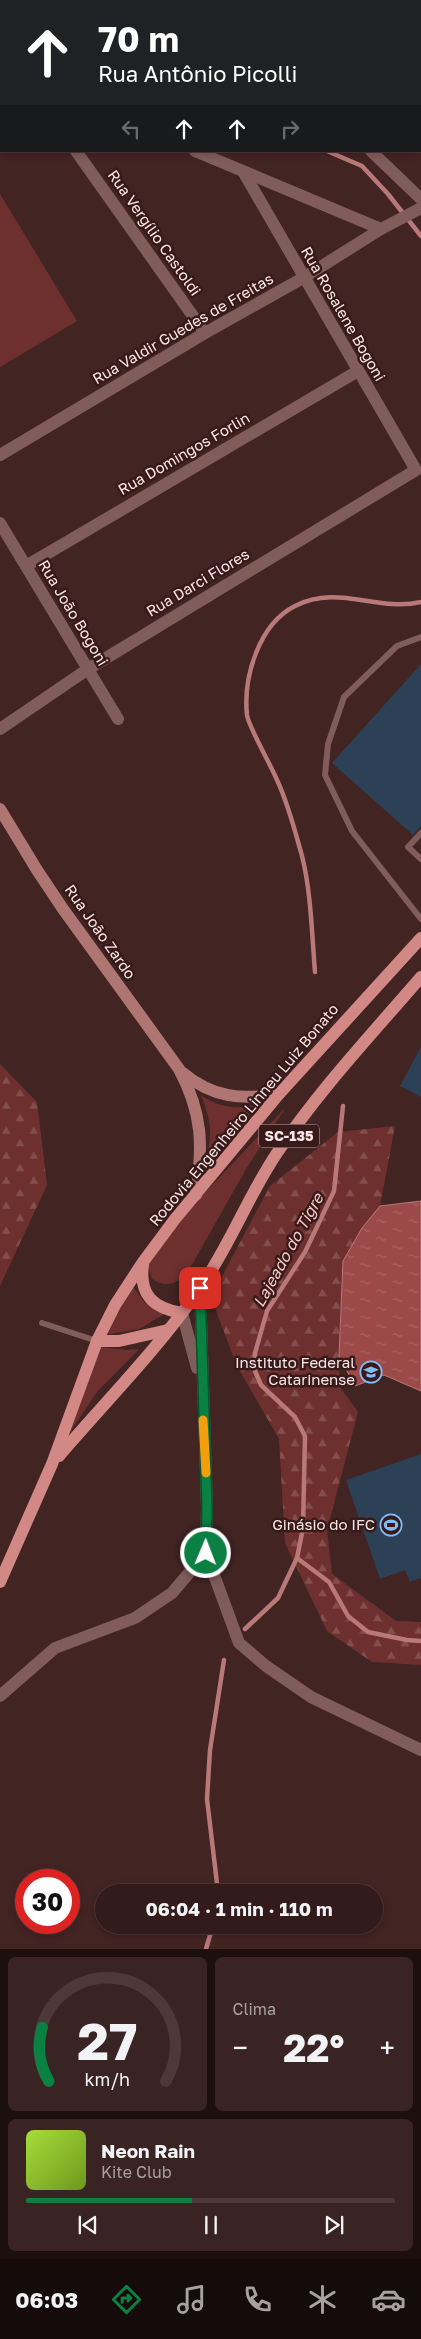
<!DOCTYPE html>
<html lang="pt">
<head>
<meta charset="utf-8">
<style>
	body { margin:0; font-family:"Golos Text",sans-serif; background:#3a2423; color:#f1f3f6; height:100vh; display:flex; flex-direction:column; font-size:19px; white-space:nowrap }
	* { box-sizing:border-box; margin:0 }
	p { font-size:16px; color:#a8a1a2 }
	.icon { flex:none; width:28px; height:28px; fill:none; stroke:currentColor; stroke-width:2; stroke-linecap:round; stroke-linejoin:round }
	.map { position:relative; height:1949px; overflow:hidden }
	.panel { display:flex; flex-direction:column; gap:8px; padding:8px; background:#1c0f0e; flex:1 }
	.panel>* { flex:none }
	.hud { position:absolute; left:0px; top:0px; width:421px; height:152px; box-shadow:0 2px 8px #0003,0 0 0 1px #4d3939; background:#202124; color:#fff; overflow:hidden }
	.speed { position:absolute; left:15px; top:1869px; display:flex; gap:10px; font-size:25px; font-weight:700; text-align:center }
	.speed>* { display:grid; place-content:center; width:65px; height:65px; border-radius:50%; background:#321b1a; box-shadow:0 2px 8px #0003,0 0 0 1px #4d3939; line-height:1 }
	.speed .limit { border:8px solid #d22; background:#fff; color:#111 }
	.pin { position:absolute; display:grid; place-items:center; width:42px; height:42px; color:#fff; margin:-21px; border-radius:10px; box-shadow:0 2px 8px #0006 }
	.me { position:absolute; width:55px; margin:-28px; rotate:1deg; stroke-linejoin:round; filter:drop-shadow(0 0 4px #0008) }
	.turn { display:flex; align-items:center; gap:18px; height:105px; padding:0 15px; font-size:22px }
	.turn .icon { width:65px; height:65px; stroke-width:2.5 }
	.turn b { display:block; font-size:35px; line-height:42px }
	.lanes { display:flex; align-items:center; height:48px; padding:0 15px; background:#0003; justify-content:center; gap:25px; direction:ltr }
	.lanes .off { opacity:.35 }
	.big { font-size:38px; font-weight:700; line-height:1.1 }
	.panel .tile { flex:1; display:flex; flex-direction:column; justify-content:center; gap:8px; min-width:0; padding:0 18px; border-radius:8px; background:#3a2423 }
	.panel .dial { align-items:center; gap:0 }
	.dial svg { height:130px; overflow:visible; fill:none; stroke:#4d3939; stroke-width:7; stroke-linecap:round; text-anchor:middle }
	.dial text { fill:#f1f3f6; stroke:none }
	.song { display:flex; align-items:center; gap:15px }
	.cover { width:60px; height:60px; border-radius:8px; background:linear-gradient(135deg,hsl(80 70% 55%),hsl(80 70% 35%)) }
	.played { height:5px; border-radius:2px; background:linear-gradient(90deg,#0b8043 45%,#4d3939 45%) }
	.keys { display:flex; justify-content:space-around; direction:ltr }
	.heat { display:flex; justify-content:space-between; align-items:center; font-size:28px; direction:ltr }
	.panel .tiles { flex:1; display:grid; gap:8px; grid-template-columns:1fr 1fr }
	.tile:last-child { grid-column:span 2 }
	.trip { position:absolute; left:95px; top:1884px; width:288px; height:50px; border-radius:25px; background:#321b1a; box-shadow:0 2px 8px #0003,0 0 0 1px #4d3939; font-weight:700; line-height:50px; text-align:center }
	.dock { display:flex; height:80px; justify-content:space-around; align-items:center; background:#140b0a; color:#a8a1a2 }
	.dock .icon { width:35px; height:35px }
	.dock .current { color:#0b8043 }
	.dock b { font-size:22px; color:#f1f3f6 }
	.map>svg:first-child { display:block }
	.green { fill:#6d302f }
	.forest { fill:url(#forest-firs) }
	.water { fill:url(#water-ripples); stroke:#b87978 }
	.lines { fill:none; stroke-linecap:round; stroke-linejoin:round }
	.stream { stroke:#b87978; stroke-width:4.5 }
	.building { fill:#2c4056 }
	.lane { stroke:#805c5a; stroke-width:6 }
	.street { stroke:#805c5a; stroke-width:12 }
	.secondary { stroke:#af7572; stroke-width:12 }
	.primary { stroke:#d28885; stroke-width:12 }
	.route-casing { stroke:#07532c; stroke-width:12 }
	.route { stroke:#0b8043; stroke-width:9 }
	.slow { stroke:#f59e0b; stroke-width:9 }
	.labels { text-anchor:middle; stroke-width:5; stroke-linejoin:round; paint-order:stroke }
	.shield { fill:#371a19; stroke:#c1aaa8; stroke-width:1 }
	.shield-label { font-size:14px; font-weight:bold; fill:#fce7e6 }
	.street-label { font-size:15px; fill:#fce7e6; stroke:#371a19 }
	.poi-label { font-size:15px; fill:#fce7e6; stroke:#371a19; text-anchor:end }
	.water-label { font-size:16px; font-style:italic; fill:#f7c7c4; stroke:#371a19 }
</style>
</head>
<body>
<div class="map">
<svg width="421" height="1949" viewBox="0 0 421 1949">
	<defs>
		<pattern id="forest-firs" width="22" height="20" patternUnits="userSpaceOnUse" patternTransform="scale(1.25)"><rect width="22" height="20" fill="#6d302f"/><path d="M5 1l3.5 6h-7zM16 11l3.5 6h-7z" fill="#834e4d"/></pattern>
		<pattern id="water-ripples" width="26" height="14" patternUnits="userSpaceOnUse" patternTransform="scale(1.25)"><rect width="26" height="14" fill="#9b4a49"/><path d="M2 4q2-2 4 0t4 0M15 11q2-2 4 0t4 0" fill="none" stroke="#aa6463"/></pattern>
	</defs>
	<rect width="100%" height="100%" fill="#422423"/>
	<g class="green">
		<path d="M0 194 77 321 0 367Z"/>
		<path d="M201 1095C218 1108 239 1110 259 1104L206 1162C212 1132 212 1124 201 1095Z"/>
		<path d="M286 1107 246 1169 189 1270C179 1283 167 1289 152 1279L147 1262 196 1202Z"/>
		<path d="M131 1284 145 1303 166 1313 139 1329 109 1334 105 1331Z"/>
		<path d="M100 1347 127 1350 139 1349 97 1392 70 1432Z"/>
	</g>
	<g class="forest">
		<path d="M0 1064 37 1102 47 1185 0 1286Z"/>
		<path d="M395 1126 380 1206 362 1228 340 1309 339 1386 358 1412 327 1530 332 1574 396 1621 421 1622V1665L372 1662 327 1631 285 1543 279 1439 236 1364 211 1297 270 1186 338 1132Z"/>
	</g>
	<path class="water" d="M421 1201V1391L384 1375 355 1386 339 1356 343 1261 362 1228 380 1206Z"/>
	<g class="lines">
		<g class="stream">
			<path d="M83 0 85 1"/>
			<path d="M327 151 362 166 388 194 421 236"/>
			<path d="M315 972C312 936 311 891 302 856 295 831 288 803 277 780 271 765 249 728 247 715 243 677 259 624 295 606 338 584 377 612 421 602"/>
			<path d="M343 1106 334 1191 305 1252 267 1311 255 1353V1371L261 1385 295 1417 305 1436 303 1528 297 1558 329 1582 348 1616 368 1632 407 1640 421 1641"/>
			<path d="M245 1629 278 1598 297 1558"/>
			<path d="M218 1892 207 1799 210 1750 224 1660"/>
			<path d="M206 1949 213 1925"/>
		</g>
	</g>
	<g class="building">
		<path d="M421 664V826L413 835 332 763Z"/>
		<path d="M421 1047V1097L400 1086Z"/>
		<path d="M421 1454V1578L410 1582 405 1570 380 1579 346 1480Z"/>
	</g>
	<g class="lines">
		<g class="lane">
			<path d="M421 637 397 646 344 697 328 744 325 775 352 831 421 919"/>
			<path d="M421 833 408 847 421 859"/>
			<path d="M42 1323 97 1341"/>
		</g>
		<g class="street">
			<path d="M224 0 225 1"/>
			<path d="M0 66 1 67"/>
			<path d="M76 151 205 333"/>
			<path d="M195 151 381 229"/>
			<path d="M371 151 421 199"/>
			<path d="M0 455 205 333 303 278 381 229 421 208"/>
			<path d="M0 523 118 719"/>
			<path d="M26 566 358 371"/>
			<path d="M0 729 88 669 416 470 244 173"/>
			<path d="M200 1288 207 1507 206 1553 239 1643 266 1666 311 1697 421 1750"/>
			<path d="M182 1313 197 1368"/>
			<path d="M0 1696 55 1648 135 1618 172 1593 206 1553"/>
		</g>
		<g class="secondary">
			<path d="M0 809 37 870 63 909 179 1069C203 1114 203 1146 196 1195"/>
			<path d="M183 1073C213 1098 242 1100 279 1094"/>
		</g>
		<g class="primary">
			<path d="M143 1265C139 1295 153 1308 182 1313"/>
			<path d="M97 1341H119L168 1330"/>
			<path d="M59 1456C106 1401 159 1348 200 1288 230 1245 248 1196 277 1153 319 1090 372 1034 421 977"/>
			<path d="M0 1582 52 1464 97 1341 115 1305 143 1262 175 1219 279 1094 421 938"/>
		</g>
	</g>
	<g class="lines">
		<g class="route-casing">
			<path id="route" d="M200 1288 207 1507 206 1553"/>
		</g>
		<use href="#route" class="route"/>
		<path class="slow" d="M203 1420 206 1473"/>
	</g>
	<defs>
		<g id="university-ring" transform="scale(1.125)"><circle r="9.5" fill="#371a19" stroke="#81bdfa" stroke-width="1.5"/><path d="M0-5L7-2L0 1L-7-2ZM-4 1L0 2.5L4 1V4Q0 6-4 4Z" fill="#81bdfa"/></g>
		<g id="stadium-ring" transform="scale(1.125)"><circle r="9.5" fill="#371a19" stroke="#81bdfa" stroke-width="1.5"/><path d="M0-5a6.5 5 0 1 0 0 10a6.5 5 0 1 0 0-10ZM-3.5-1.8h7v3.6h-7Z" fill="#81bdfa"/></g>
	</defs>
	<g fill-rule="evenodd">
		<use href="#university-ring" x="371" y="1372"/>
		<use href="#stadium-ring" x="391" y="1525"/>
	</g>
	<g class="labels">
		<rect class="shield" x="259" y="1124.5" width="60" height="23" rx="4"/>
		<g class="shield-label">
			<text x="289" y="1141">SC-135</text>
		</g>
		<g class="street-label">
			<text transform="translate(154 233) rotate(55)" y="5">Rua Vergílio Castoldi</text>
			<text transform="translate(343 314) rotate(60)" y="5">Rua Rosalene Bogoni</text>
			<text transform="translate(183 329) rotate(-30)" y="5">Rua Valdir Guedes de Freitas</text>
			<text transform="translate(184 454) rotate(-30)" y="5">Rua Domingos Forlin</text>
			<text transform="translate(198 583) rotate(-31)" y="5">Rua Darci Flores</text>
			<text transform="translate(73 613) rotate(59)" y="5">Rua João Bogoni</text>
			<text transform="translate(100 932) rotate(55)" y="5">Rua João Zardo</text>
			<text transform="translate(244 1115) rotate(-50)" y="5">Rodovia Engenheiro Linneu Luiz Bonato</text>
		</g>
		<g class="poi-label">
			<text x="355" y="1368">Instituto Federal<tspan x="355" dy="17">Catarinense</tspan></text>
			<text x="375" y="1530">Ginásio do IFC</text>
		</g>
		<g class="water-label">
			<text transform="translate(288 1250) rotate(-61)" y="6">Lajeado do Tigre</text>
		</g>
	</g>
</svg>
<div class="speed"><div class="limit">30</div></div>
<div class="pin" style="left:200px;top:1288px;background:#d93025"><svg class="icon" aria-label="arrive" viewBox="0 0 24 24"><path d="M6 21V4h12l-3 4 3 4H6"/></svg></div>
<svg class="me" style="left:206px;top:1553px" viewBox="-20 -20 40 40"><circle r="17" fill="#0b8043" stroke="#fff" stroke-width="3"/><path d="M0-11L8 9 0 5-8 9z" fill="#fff"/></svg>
<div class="trip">06:04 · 1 min · 110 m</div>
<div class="hud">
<div class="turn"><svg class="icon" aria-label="ahead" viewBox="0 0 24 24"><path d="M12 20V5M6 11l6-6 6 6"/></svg><div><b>70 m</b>Rua Antônio Picolli</div></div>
<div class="lanes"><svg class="icon off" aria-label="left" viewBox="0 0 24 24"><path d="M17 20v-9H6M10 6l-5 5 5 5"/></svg><svg class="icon" aria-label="ahead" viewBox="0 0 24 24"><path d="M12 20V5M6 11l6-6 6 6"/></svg><svg class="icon" aria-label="ahead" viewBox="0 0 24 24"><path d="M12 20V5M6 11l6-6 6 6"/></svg><svg class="icon off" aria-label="right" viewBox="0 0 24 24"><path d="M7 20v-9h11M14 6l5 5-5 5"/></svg></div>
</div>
</div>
<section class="panel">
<div class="tiles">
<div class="tile dial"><svg viewBox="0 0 100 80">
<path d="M14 69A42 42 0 1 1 86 69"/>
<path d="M14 69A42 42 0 0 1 10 36" stroke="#0b8043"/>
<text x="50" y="56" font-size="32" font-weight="700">27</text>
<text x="50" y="72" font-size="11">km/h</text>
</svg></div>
<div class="tile"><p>Clima</p>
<div class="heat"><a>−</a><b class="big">22°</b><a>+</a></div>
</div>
<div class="tile">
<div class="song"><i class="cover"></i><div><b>Neon Rain</b><p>Kite Club</p></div></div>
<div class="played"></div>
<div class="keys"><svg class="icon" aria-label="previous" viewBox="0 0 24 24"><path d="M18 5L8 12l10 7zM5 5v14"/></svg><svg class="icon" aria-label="pause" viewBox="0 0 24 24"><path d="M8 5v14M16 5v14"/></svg><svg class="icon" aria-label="next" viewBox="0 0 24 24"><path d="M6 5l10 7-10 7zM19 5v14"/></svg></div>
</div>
</div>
</section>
<nav class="dock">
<b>06:03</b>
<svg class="icon current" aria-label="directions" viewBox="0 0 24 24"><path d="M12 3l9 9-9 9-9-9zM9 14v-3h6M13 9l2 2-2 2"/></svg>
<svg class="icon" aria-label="music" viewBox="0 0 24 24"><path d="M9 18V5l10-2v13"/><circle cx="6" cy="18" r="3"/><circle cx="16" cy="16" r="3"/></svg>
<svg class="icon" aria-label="phone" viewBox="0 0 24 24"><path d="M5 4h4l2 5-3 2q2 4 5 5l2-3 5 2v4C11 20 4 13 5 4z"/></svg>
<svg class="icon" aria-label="climate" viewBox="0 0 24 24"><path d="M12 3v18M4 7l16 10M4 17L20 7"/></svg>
<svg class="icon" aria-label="car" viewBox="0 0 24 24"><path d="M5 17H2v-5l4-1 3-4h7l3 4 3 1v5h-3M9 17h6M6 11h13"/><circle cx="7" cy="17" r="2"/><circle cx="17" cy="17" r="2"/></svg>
</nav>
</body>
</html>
